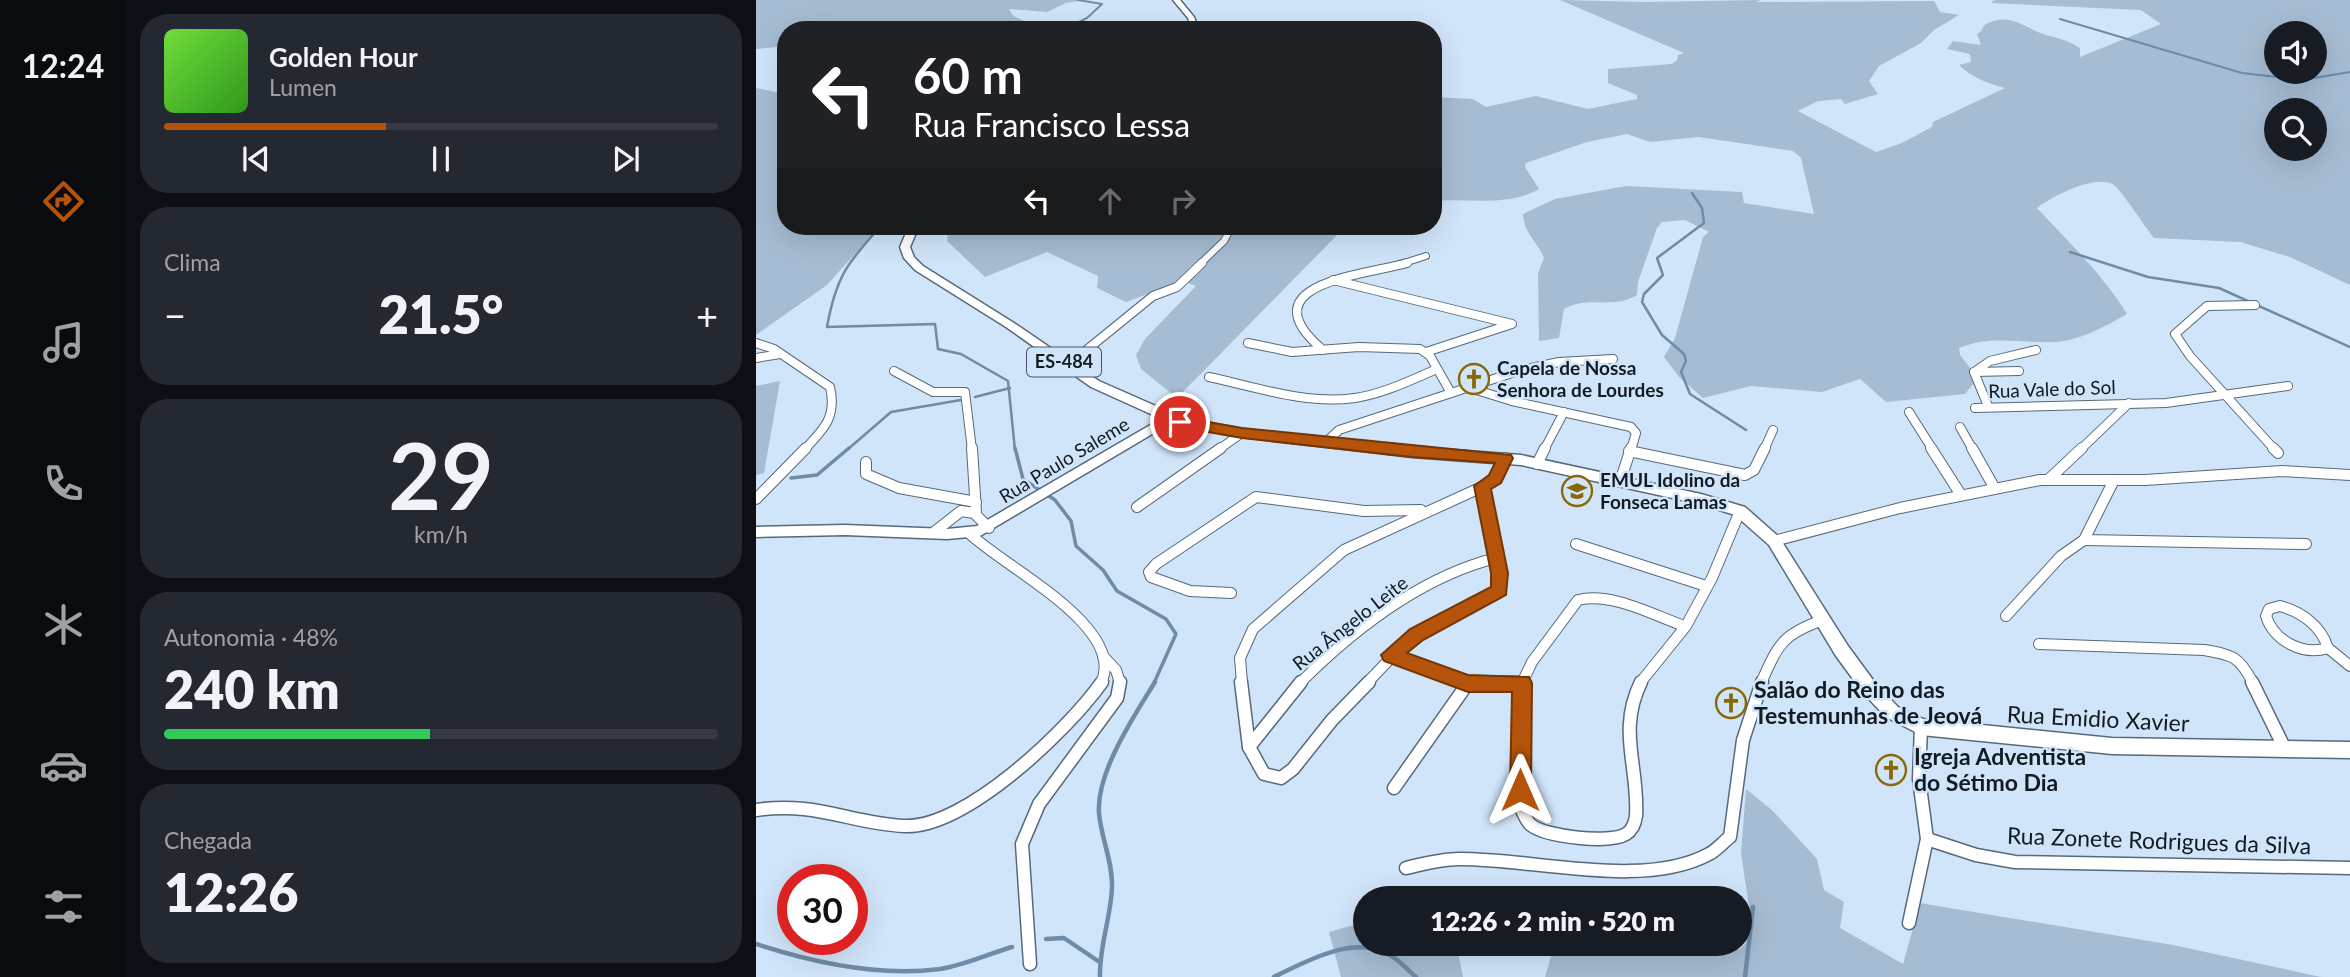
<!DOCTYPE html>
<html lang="pt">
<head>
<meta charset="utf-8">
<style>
	body { margin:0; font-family:Lato,sans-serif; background:#242831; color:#f1f3f6; height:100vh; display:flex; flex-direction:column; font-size:26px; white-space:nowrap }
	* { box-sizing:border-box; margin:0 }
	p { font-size:23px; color:#9ea1a6 }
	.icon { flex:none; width:38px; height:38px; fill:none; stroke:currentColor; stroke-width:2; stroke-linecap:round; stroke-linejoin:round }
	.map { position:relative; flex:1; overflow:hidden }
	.panel { display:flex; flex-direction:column; gap:14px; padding:14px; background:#0d0f14; width:630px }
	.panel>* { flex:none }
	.top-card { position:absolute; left:21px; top:21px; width:665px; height:214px; border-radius:28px; box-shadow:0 7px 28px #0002; background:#202124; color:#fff; overflow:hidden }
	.tools { position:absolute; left:1508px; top:21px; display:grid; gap:14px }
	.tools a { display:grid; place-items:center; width:63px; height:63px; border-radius:50%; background:#171b24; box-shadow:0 7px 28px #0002; font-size:35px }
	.speed { position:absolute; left:21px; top:864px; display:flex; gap:14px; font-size:35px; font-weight:700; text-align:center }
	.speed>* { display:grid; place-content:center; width:91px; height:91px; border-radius:50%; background:#171b24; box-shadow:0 7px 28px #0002; line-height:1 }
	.speed .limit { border:10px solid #d22; background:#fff; color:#111 }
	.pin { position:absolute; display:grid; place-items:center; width:60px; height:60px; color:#fff; margin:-30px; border:4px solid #fff; border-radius:50%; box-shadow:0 2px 7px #0007 }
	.me { position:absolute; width:77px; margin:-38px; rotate:0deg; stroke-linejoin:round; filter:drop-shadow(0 0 5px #0008) }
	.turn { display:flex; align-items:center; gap:24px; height:147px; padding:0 21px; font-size:32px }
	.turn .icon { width:91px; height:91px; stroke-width:2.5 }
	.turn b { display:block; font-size:49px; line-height:60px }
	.lanes { display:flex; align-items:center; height:66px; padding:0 21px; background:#0003; justify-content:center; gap:35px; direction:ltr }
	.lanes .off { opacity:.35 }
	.big { font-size:52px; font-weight:800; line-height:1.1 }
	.panel .widget { flex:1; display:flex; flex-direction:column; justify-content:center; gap:10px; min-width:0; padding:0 24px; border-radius:28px; background:#242831 }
	.panel .dial { align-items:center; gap:0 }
	.dial b { font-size:91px; line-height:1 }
	.song { display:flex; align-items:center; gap:21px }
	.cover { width:84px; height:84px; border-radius:10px; background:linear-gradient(135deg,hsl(100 70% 55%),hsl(110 70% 35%)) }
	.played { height:7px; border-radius:4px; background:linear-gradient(90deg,#b45309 40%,#363941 40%) }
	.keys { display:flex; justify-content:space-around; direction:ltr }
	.heat { display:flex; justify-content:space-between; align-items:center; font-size:38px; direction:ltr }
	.charge { height:10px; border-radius:5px; background:linear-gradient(90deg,#34c759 48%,#363941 0) }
	.trip { position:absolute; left:597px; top:886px; width:399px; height:70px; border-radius:35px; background:#171b24; box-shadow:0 7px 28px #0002; font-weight:800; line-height:70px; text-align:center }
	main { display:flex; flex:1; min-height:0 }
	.menu { display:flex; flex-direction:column; width:126px; justify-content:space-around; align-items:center; background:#090b0e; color:#9ea1a6 }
	.menu .icon { width:49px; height:49px }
	.menu .selected { color:#b45309 }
	.menu b { font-size:32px; color:#f1f3f6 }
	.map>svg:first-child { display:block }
	.green { fill:#a6bcd2; fill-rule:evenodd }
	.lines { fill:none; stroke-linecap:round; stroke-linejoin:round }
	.stream-far3 { stroke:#708ba6; stroke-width:2 }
	.stream-far2 { stroke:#708ba6; stroke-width:2.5 }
	.stream-far1 { stroke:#708ba6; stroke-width:3.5 }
	.stream { stroke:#708ba6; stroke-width:4.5 }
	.street-far3-casing { stroke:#57697a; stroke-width:8 }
	.street-far2-casing { stroke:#57697a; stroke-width:10 }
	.street-far1-casing { stroke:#57697a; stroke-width:12 }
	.street-casing { stroke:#57697a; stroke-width:15 }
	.secondary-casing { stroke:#57697a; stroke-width:3 }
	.primary-casing { stroke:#57697a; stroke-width:3 }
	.street-far3 { stroke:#fff; stroke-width:6 }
	.street-far2 { stroke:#fff; stroke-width:8 }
	.street-far1 { stroke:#fff; stroke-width:10 }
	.street { stroke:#fff; stroke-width:12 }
	.secondary { fill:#fff; fill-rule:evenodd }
	.primary { fill:#fff; fill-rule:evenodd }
	.route { fill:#b45309; stroke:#753606; stroke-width:2 }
	.labels { text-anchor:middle; stroke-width:5; stroke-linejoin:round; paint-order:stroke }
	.shield { fill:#d1e5fa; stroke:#4c5863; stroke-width:2 }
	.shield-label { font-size:18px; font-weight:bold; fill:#131b22 }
	.poi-label { font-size:19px; font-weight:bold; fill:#131b22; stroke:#d1e5fa; text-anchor:start }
	.street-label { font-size:19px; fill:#131b22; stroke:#d1e5fa }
	.near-poi-label { font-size:23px; font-weight:bold; fill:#131b22; stroke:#d1e5fa; text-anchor:start }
	.near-street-label { font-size:23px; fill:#131b22; stroke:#d1e5fa }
</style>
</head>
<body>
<main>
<nav class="menu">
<b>12:24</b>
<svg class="icon selected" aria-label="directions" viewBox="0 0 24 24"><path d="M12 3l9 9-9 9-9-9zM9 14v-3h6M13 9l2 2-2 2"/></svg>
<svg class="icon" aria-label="music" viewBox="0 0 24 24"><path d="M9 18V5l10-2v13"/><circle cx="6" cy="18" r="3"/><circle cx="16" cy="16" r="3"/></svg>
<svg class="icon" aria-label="phone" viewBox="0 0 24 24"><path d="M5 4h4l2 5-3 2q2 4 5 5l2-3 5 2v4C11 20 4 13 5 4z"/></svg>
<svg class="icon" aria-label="climate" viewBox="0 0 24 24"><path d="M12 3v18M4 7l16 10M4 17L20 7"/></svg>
<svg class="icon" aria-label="car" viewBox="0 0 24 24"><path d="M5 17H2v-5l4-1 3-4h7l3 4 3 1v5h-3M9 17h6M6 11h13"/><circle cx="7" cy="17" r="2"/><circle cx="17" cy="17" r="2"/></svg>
<svg class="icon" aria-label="filters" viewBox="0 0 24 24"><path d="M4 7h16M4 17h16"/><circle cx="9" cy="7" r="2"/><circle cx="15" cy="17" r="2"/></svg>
</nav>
<section class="panel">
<div class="widget">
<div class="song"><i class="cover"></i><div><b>Golden Hour</b><p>Lumen</p></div></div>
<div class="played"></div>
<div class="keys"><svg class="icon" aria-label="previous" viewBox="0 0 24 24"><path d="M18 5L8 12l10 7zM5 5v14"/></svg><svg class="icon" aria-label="pause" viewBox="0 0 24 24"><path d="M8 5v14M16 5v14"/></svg><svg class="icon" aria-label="next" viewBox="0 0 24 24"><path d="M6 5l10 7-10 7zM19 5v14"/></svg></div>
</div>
<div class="widget"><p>Clima</p>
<div class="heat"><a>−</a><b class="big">21.5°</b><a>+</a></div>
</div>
<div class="widget dial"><b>29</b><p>km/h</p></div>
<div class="widget"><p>Autonomia · 48%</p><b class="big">240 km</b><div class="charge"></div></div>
<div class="widget"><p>Chegada</p><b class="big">12:26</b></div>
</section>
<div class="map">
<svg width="1594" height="977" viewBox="0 0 1594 977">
	<rect width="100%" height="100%" fill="#d1e5fa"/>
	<g class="green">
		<path d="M0 0H329L310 3 291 12 253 9 257 16 290 30H30V46L0 49Z"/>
		<path d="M804 0 890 2 1005 0 1000 2 1178 1 1184 12 1203 15 1178 30 1165 43 1123 66 1113 81 1122 94 1089 104 1085 99 1062 101 1042 111 1120 152 1146 143 1176 127 1177 122 1249 88C1234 84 1216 78 1203 65L1215 62 1214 54 1191 49 1197 41 1225 45 1221 34C1228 31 1225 27 1230 24 1254 12 1267 27 1287 34 1300 38 1312 40 1324 48V57L1405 24 1385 10 1235 3 1239 0H1594V285L1534 257 1484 242 1398 238C1389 227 1366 191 1358 185 1340 173 1295 197 1281 208 1312 241 1348 276 1371 314 1350 326 1325 340 1300 342 1267 344 1235 334 1203 348L1204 355 1222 378 1209 394 1130 402 1104 379 1066 392 995 386 947 398 923 377 908 357 919 338 947 237 953 232 929 220 906 222 901 228 882 282 881 295C857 310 832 295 808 309L803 338 783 341 782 273 788 258C781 241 768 234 767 214L799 199 870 186 986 192 988 203 1058 214 1045 158 1037 151 943 137 894 142 871 134 831 142 770 163 769 167 783 189C753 207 712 198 677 201V97L717 99 730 107 780 96 832 109 881 99V95L852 83V69L916 64 921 60 922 55 928 53ZM1521 33H1559V72H1521ZM1521 110H1559V149H1521Z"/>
		<path d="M0 88 30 94V226H124L71 285 0 335Z"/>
		<path d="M193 226H597L586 230 421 398 385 369 380 355 389 339 440 286 426 281 370 302 341 288 342 276 291 252 229 277 191 241Z"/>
		<path d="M24 381 8 473 0 475V386Z"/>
		<path d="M990 789 1016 810 1061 859 1068 890 1088 902 1084 928 1147 964 1164 903 1417 945 1565 977H789L799 943H973L984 949 993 940 994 913 985 853Z"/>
		<path d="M609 922V943H700L707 977H585L573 932Z"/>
	</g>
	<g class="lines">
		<g class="stream-far3">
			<path d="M322 0 346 4 331 18 313 27 392 22 408 30"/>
			<path d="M1304 19 1486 73 1546 80 1594 72"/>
		</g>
		<g class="stream-far2">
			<path d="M936 193 946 208 948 223 901 258 907 275 888 294 886 302 906 335 928 354 930 361 925 372 934 394 990 430"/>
			<path d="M125 226C91 263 80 277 71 327L179 324 182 349 205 354 252 381 259 450"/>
			<path d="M1314 252 1392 277 1463 288 1594 347"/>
			<path d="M219 397 254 388"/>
			<path d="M91 450 135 412 205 400"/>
		</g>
		<g class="stream-far1">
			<path d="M259 448 267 479 299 500 315 521 320 546 347 570 361 591 410 619 420 634 398 683"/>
			<path d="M35 478 61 475 93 448"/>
		</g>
		<g class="stream">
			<path d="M290 939 308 938 342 961"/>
			<path d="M0 944C58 963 123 977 184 969 209 965 232 954 256 947"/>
			<path d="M344 977C343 946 355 918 356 887 357 862 345 838 343 813 340 773 378 716 399 682"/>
			<path d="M518 977C551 961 598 934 634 955 644 961 652 970 660 977"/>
			<path d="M989 977 997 907"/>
		</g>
		<g class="street-far3-casing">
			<g id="street-far3">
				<path d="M444 264 468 241 476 226"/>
				<path d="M645 264 670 256"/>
			</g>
		</g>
		<g class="street-far2-casing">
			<g id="street-far2">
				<path d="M577 280 756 324 670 352"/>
				<path d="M1499 305 1451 306 1419 334 1434 356 1519 450"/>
				<path d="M0 343 18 349 74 387C81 417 68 429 48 450"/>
				<path d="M492 343 536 352 603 347 664 349 674 356 695 393"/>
				<path d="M567 350C488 283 610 275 651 263"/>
				<path d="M0 358 24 354"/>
				<path d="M312 365 397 296 421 287 446 263"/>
				<path d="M138 371 177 392H209L216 450"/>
				<path d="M1218 372 1263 371"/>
				<path d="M453 377C500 387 550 405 599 398 627 394 655 380 681 369"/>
				<path d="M714 388 756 401 875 427 880 433 875 450"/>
				<path d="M1232 406 1218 372 1234 361 1280 350"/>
				<path d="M1219 408 1410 403 1532 386"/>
				<path d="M1153 412 1177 450"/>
				<path d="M1204 427 1217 450"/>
				<path d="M570 442 583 430 765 370 803 362 857 359"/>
				<path d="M462 450 486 433"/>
				<path d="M788 450 808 412"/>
				<path d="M1008 450 1017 430"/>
				<path d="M1324 450 1373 403"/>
			</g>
		</g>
		<g class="street-far1-casing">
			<g id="street-far1">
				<path d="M216 448 220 512"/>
				<path d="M1175 448 1205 495"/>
				<path d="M1216 448 1238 487"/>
				<path d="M1517 448 1522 453"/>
				<path d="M873 451 989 475 998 470 1009 448"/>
				<path d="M110 462V474L143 488 220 502"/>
				<path d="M781 464 789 448"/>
				<path d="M1292 480 1326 448"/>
				<path d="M864 482 875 448"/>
				<path d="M726 487 735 483 749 458"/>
				<path d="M0 499 50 448"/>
				<path d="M381 507 465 448"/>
				<path d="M177 533 205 511 218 513 233 528"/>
				<path d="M213 533C246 566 372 627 345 683"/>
				<path d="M1328 540 1550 544"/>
				<path d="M1018 541 1144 508 1284 480H1389L1526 471 1594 475"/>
				<path d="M820 544 950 586"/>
				<path d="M475 593 434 591 395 577 393 572 400 564 500 497 608 511 665 510"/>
				<path d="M1524 606C1546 612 1565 626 1572 648 1547 656 1518 641 1510 616L1513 609Z"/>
				<path d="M1250 616 1305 556 1328 540 1358 480"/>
				<path d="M1283 644 1448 650C1477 655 1483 656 1497 683"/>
				<path d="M1572 648 1594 666"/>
				<path d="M635 655 712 683H766"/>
				<path d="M347 656 360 670 364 683"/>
				<path d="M486 683 484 658 497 629 588 550 726 487"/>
				<path d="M544 683C598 629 665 577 740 558"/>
				<path d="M611 683 650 642 743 591 744 573 726 487"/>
				<path d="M766 683 776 662 822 600C856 592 897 615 928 626"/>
				<path d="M884 683 930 626 956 578 984 511"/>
				<path d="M1005 683C1022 645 1026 634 1067 620"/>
			</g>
		</g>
		<g class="street-casing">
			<g id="street">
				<path d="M485 682 493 747 508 774 525 778 537 769 576 720 613 682"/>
				<path d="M708 682 766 683"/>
				<path d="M767 682 764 806C767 812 770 821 775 825 790 837 854 844 870 834 877 830 879 823 880 816 883 766 861 731 885 682"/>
				<path d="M1496 682 1529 749"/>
				<path d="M493 747 545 682"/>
				<path d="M638 788 712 683"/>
				<path d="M0 810C58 801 94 823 148 826 209 829 312 730 346 682"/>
				<path d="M1171 839 1220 855 1259 862 1594 868"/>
				<path d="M650 868C667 864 685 859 703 859 775 858 887 890 953 854 961 850 967 842 974 837L987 740 1006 682"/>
				<path d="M1153 923 1171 839 1163 779 1165 727"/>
				<path d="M274 964 266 844 283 804 361 698 364 682"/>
			</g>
		</g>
		<g class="secondary-casing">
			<path id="secondary" d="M424 418 428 419 430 422 428 425 403 430 224 536 191 539 89 535 0 537V527L89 525 191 529 221 526 396 424Z"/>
		</g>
		<g class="primary-casing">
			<g id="primary">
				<path d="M417 0H424L438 17 443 30H436L432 18Z"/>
				<path d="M153 226H163L154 247 158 257 167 266 258 323 343 381 427 418 486 429 656 447 765 455 945 494 989 507 1023 537 1092 646 1120 684 1142 707 1167 719 1356 738 1594 742V758L1356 754 1165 735 1130 717 1108 694 1080 656 1013 545 979 515 944 504 765 465 656 457 486 437 419 425 335 387 250 327 159 270 148 258 144 247Z"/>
			</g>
		</g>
		<use href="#street-far3" class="street-far3"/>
		<use href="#street-far2" class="street-far2"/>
		<use href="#street-far1" class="street-far1"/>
		<use href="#street" class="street"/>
		<use href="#secondary" class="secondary"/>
		<use href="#primary" class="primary"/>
	</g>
	<path class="route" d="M424 417 486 428 755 455 757 458 745 483 735 489 752 573 750 595 667 640 651 653 712 675 773 677 776 683 775 790 772 797 764 800 757 797 754 790 756 692H712L628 661 625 655 654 629 735 587V573L718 486 733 475 739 463 656 457 486 438 419 426 417 422Z"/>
	<defs>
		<g id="church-ring" transform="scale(1.575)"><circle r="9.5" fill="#d1e5fa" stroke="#8a6807" stroke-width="1.5"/><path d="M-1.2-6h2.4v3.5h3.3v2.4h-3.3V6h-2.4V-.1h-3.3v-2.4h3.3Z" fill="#8a6807"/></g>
		<g id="school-ring" transform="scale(1.575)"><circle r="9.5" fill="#d1e5fa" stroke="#8a6807" stroke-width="1.5"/><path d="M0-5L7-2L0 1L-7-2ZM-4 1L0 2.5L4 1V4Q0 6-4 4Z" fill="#8a6807"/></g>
	</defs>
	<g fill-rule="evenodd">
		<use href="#church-ring" x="718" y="379"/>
		<use href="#school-ring" x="821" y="491"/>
		<use href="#church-ring" x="975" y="703"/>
		<use href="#church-ring" x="1135" y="770"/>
	</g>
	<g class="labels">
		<rect class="shield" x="271" y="347.5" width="74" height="29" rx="5"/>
		<g class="shield-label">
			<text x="308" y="368">ES-484</text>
		</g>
		<g class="poi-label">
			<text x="741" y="375">Capela de Nossa<tspan x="741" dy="22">Senhora de Lourdes</tspan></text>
			<text x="844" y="487">EMUL Idolino da<tspan x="844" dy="22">Fonseca Lamas</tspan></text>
		</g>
		<g class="street-label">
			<text transform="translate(1296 389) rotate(-2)" y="7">Rua Vale do Sol</text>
			<text transform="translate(308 460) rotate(-31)" y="7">Rua Paulo Saleme</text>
			<text transform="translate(594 623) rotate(-38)" y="7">Rua Ângelo Leite</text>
		</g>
		<g class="near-poi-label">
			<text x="998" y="698">Salão do Reino das<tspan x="998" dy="26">Testemunhas de Jeová</tspan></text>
			<text x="1158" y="765">Igreja Adventista<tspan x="1158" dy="26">do Sétimo Dia</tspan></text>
		</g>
		<g class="near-street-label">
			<text transform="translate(1342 719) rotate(3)" y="8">Rua Emidio Xavier</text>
			<text transform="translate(1403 841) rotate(2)" y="8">Rua Zonete Rodrigues da Silva</text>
		</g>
	</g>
</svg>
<div class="tools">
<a><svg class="icon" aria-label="sound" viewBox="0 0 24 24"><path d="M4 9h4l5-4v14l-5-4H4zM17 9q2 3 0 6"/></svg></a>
<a><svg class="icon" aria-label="search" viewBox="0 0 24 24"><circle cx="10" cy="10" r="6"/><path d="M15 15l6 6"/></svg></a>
</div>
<div class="speed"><div class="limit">30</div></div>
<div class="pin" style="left:424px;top:422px;background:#d93025"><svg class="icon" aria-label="arrive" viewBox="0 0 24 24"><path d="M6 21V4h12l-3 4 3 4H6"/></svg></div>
<svg class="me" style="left:764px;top:790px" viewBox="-20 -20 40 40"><path d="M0-17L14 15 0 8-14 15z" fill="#b45309" stroke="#fff" stroke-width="4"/></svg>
<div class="trip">12:26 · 2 min · 520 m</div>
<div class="top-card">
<div class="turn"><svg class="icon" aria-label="left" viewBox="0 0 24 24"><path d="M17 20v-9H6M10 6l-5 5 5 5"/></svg><div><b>60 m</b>Rua Francisco Lessa</div></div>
<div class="lanes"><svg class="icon" aria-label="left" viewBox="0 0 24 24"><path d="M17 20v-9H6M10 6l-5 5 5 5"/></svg><svg class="icon off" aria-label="ahead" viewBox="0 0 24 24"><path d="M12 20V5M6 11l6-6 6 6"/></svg><svg class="icon off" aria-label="right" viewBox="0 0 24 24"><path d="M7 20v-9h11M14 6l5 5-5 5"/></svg></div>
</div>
</div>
</main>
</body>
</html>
